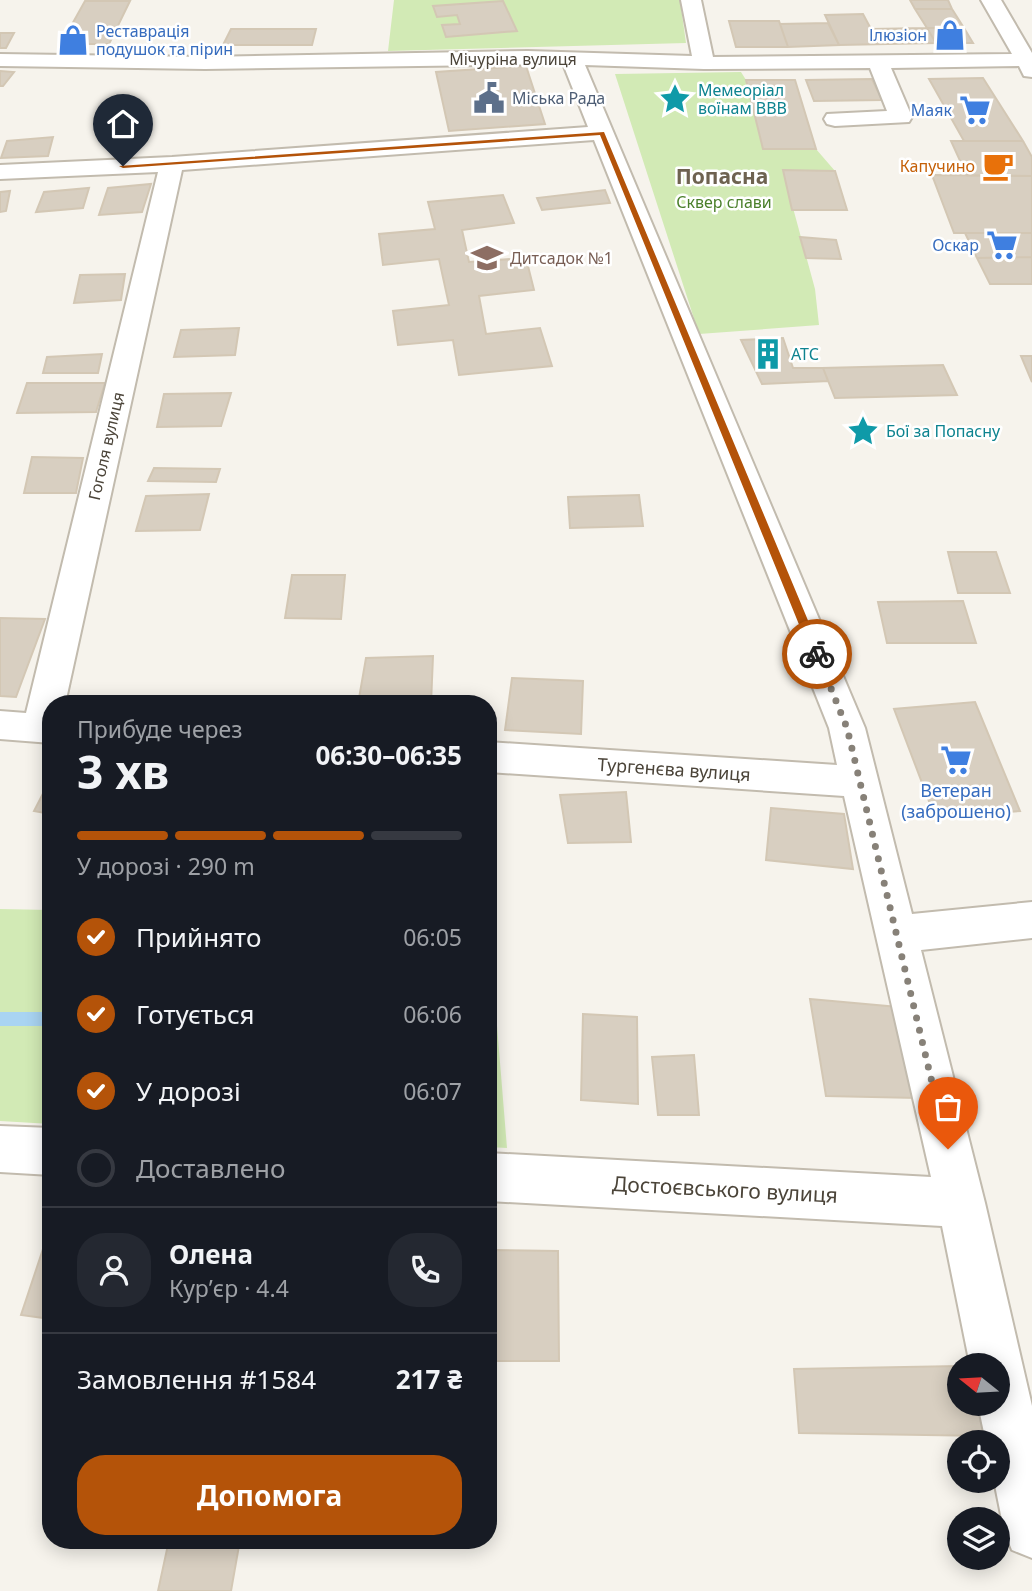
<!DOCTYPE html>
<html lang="uk">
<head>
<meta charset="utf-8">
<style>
  body { margin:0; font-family:"Noto Sans",sans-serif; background:#242831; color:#f1f3f6; height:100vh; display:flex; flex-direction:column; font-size:26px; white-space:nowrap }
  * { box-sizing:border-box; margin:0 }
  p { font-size:23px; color:#9ea1a6 }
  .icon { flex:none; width:38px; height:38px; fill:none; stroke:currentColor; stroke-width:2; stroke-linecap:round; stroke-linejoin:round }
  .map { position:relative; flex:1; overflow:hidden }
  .details { position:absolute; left:42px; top:695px; width:455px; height:854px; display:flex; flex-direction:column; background:#171b24; border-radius:28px; box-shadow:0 4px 18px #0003 }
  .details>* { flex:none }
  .needle { width:46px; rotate:288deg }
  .buttons { position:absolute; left:947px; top:1353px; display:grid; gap:14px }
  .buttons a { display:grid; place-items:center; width:63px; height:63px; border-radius:50%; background:#171b24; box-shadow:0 4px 18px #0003; font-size:35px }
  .pin { position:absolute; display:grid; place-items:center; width:60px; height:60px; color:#fff; margin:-72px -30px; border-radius:50% 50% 50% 0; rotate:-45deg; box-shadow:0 0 7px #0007 }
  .pin .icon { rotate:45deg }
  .courier { position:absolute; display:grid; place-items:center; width:70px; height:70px; margin:-35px; border:5px solid #b45309; border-radius:50%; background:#fff; color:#222; box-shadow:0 2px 9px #0007 }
  .headline em { font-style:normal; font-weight:700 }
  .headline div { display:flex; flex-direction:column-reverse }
  .headline { display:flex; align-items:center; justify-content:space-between; height:119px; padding:0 35px }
  h1 { font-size:46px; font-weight:700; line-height:52px }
  .bar { display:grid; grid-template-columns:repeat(4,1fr); gap:10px 7px; align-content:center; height:84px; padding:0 35px }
  .bar i { height:9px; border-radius:5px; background:#363941 }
  .bar .on { background:#b45309 }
  .bar p { grid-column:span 4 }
  .line { display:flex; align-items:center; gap:18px; padding:0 35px; border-top:2px solid #363941 }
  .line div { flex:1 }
  .round { display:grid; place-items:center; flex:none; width:74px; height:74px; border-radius:28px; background:#242831 }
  ol { padding:0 35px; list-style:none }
  li { display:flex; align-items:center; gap:21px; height:77px }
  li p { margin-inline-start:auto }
  li .icon { padding:7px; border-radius:50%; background:#b45309; color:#fff; stroke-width:4 }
  li:last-child { color:#9ea1a6 }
  li i { width:38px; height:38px; border:4px solid #363941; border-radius:50% }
  .action { display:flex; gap:14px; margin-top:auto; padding:14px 35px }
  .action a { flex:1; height:80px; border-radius:28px; background:#b45309; color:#fff; font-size:28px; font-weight:700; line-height:80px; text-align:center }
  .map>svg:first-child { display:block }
</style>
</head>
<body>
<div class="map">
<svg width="1032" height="1591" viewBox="0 0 1032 1591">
  <rect width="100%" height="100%" fill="#f6f3ec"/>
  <path fill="#d2eab5" d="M394 0H680L686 43 388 51Z
    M741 72 746 80 763 149H816L835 171H783L815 289 819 325 699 334 615 74Z
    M0 909 51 910V1124L0 1121Z
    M488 920 490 940 507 1148 488 1147Z"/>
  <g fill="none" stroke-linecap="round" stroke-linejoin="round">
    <path fill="#a9d4f2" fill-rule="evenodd" d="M0 1012H51V1026H0Z"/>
  </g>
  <path fill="#d8cfc1" stroke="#d3c7b4" stroke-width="2" d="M910 0H948L952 9H915Z
    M85 1H130L109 44H61Z
    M503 1 517 31 446 37 442 25 460 24 457 15 437 17 433 6Z
    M915 9H952L964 28H927Z
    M863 14 871 29 927 28 936 43 839 45 825 15Z
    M729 21H779L788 47H736Z
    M828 23 839 45 788 47 780 24Z
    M927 28H964L973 43H936Z
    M231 29H316L312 45H223Z
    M0 33H14L6 48H0Z
    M526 66 545 124 449 131 436 72Z
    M0 71 14 72 3 86H0Z
    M983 78 1023 141H964L929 79Z
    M872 79 882 100 814 101 806 80Z
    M746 80H795L816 149H763Z
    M53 137 48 156 1 158 7 141Z
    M951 141H1023L1032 157V176H967Z
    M783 170 835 171 847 210H792Z
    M932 175 1032 176V233H954Z
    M151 184 142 212 99 215 108 188Z
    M89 188 83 208 36 212 44 192Z
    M605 190 610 203 542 210 537 198Z
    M10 191 6 211 0 212V192Z
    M503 195 514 223 462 230 469 262 526 258 534 290 479 296 486 334 540 328 552 366 459 375 453 340 398 345 393 311 449 305 439 259 383 265 379 234 435 229 428 202Z
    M965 233H1032V257L977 258Z
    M800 237 836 240 841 259 806 258Z
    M1032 257V284H990L977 258Z
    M125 274 121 300 74 303 80 275Z
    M239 328 235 355 174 357 181 330Z
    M783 338 793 368H823L828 381 762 384 741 340Z
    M102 354 98 373H43L47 357Z
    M1021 356H1032V382Z
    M943 365 957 395 835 398 823 368Z
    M27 383H105L96 412 17 413Z
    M231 393 221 426 157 427 164 394Z
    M32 457 83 458 76 493H24Z
    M154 468 220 469 216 482 148 481Z
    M209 494 200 530 136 531 146 496Z
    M639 495 643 526 570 528 568 497Z
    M948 552H996L1010 593H958Z
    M292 575H345L341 619 285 618Z
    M963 601 976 643H887L878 602Z
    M0 618 45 619 16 697 0 696Z
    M433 656 431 704H358L366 658Z
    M512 678 583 681 581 734 505 730Z
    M975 702 1020 811 935 817 894 709Z
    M51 778V814L34 811Z
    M626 792 631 842 568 843 560 795Z
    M771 808 844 814 853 869 766 860Z
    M810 999 898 1007 917 1098 826 1096Z
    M583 1014 637 1017 638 1104 581 1100Z
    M694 1055 699 1115H658L652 1057Z
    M51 1225V1319L21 1315Z
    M488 1250 558 1251 559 1361H488Z
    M959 1366V1404H978L987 1436 799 1433 794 1369Z
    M169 1540H240L231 1591H158Z"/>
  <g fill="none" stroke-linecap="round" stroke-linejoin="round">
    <defs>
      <path id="minor" d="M681 0H701L713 57 1012 54 981 0H1001L1032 53V77L1024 76 1019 66 891 68 912 117 909 122 835 126 827 124 824 119 827 114 887 111 870 68 704 69 585 65 865 728 912 914 1032 902V938L921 950 985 1203 1032 1406V1558L1012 1550 1004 1530 994 1480H998V1442H986L978 1404H998V1365H970L942 1226 488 1201V1153L931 1177 844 796 488 772V742L837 765 829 728 594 140 182 170 65 704H51V743L0 739V711L26 713 158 172 0 179V165L172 157 588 127 563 64 205 69 0 66V54L205 57 528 51 692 56Z
        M0 1126 51 1128V1175L0 1172Z"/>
    </defs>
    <use href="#minor" stroke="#c2bbae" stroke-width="4"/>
    <use href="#minor" fill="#fff" fill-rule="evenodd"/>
  </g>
  <path fill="#b45309" d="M604 132 822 654 820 656 817 657 811 654 600 135 123 168 119 166Z"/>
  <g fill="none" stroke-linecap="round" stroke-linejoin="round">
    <path stroke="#878178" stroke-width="7" stroke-dasharray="0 12.6" d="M817 654 847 728 948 1149"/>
  </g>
  <defs>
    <symbol id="shop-bare" viewBox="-9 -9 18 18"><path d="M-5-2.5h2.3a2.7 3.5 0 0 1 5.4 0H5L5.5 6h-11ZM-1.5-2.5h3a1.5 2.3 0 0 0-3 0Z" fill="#3f7fe0" stroke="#fff" stroke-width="2.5" paint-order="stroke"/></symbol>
    <symbol id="civic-bare" viewBox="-9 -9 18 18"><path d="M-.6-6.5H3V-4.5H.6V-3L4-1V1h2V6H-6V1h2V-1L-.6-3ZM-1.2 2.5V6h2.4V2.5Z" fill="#5c6f8a" stroke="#fff" stroke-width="2.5" paint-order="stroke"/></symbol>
    <symbol id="sight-bare" viewBox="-9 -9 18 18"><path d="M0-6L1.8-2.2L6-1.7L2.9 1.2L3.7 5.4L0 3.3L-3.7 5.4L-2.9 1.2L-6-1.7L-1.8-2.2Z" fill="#0f9aa8" stroke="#fff" stroke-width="2.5" paint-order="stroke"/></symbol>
    <symbol id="supermarket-bare" viewBox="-9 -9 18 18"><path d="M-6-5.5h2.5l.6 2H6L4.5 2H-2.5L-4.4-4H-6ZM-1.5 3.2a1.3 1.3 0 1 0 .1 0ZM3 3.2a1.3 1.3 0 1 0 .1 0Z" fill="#3f7fe0" stroke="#fff" stroke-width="2.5" paint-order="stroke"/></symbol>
    <symbol id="cafe-bare" viewBox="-9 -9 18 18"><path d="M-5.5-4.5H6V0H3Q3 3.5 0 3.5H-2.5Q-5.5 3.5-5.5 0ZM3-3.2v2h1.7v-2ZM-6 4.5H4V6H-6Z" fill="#e8710a" stroke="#fff" stroke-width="2.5" paint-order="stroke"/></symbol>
    <symbol id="school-bare" viewBox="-9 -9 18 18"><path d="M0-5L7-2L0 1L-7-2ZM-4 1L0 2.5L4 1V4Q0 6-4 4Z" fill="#8d6e63" stroke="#fff" stroke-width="2.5" paint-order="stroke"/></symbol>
    <symbol id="building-bare" viewBox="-9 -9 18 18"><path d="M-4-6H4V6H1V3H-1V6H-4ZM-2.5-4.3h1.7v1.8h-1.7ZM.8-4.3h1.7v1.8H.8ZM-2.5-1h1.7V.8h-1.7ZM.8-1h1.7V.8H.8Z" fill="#0f9aa8" stroke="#fff" stroke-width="2.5" paint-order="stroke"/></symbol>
  </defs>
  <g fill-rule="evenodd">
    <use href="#shop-bare" x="928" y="13" width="44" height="44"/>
    <use href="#shop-bare" x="51" y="18" width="44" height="44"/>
    <use href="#civic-bare" x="467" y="76" width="44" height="44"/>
    <use href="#sight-bare" x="653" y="77" width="44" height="44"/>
    <use href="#supermarket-bare" x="953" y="88" width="44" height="44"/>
    <use href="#cafe-bare" x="976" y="144" width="44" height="44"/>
    <use href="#supermarket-bare" x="980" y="223" width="44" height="44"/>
    <use href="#school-bare" x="465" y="236" width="44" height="44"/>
    <use href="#building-bare" x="746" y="332" width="44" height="44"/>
    <use href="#sight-bare" x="841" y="409" width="44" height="44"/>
    <use href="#supermarket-bare" x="934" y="738" width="44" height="44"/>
  </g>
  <g text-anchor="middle" stroke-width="5" stroke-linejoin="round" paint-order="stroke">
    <g font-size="16" fill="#366cbe" stroke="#fff" text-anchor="end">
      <text x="96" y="37" text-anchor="start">Реставрація<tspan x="96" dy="18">подушок та пірин</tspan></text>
      <text x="927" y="41">Ілюзіон</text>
      <text x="952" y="116">Маяк</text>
      <text x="979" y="251">Оскар</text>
    </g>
    <g font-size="16" fill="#4b4439" stroke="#fff">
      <text x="513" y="65">Мічуріна вулиця</text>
      <text transform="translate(106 446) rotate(-77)" y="6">Гоголя вулиця</text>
    </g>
    <g font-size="16" fill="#0d838f" stroke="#fff" text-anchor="start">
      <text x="698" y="96">Мемеоріал<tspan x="698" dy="18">воїнам ВВВ</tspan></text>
      <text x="791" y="360">АТС</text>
      <text x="886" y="437">Бої за Попасну</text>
    </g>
    <g font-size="16" fill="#4e5e75" stroke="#fff" text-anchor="start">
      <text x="512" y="104">Міська Рада</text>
    </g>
    <g font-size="16" fill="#c56008" stroke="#fff" text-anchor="end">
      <text x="975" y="172">Капучино</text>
    </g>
    <g font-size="16" fill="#4a7f2a" stroke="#fff">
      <text x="724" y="208">Сквер слави</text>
    </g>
    <g font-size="16" fill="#785e54" stroke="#fff" text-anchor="start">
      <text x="510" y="264">Дитсадок №1</text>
    </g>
    <g font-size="18" fill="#4b4439" stroke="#fff">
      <text transform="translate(674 770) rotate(4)" y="6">Тургенєва вулиця</text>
    </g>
    <g font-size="18" fill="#366cbe" stroke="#fff">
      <text x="956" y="797">Ветеран<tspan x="956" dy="21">(заброшено)</tspan></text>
    </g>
    <g font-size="21" font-weight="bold" fill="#6e6250" stroke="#fff">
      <text x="722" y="184">Попасна</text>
    </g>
    <g font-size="21" fill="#4b4439" stroke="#fff">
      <text transform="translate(725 1190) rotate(3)" y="7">Достоєвського вулиця</text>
    </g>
  </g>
</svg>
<div class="buttons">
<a><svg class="needle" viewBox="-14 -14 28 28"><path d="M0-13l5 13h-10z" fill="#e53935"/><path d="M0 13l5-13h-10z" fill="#9ea1a6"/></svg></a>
<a><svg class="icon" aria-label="locate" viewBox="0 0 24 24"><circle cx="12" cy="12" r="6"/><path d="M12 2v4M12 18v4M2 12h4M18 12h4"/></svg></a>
<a><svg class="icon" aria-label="layers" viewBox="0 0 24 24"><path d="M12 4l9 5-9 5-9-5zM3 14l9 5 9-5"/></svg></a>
</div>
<div class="pin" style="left:948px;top:1149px;background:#ea580c"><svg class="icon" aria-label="bag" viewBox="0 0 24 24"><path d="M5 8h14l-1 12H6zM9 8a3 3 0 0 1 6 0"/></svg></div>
<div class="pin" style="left:123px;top:166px;background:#1f2937"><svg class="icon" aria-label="home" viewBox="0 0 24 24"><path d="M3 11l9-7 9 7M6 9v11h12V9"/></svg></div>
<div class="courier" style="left:817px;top:654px"><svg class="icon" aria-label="bike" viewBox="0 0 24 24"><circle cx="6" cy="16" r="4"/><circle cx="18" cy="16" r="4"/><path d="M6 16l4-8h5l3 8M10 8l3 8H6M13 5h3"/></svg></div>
<section class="details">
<div class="headline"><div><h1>3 хв</h1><p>Прибуде через</p></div><em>06:30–06:35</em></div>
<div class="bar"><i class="on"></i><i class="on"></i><i class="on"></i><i></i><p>У дорозі · 290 m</p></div>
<ol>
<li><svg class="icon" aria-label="check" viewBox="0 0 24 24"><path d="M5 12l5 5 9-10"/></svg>Прийнято<p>06:05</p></li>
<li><svg class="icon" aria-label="check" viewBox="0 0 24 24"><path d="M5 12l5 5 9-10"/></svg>Готується<p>06:06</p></li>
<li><svg class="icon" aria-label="check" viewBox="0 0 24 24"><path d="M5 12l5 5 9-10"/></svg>У дорозі<p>06:07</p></li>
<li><i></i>Доставлено</li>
</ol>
<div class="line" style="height:126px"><a class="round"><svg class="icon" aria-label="person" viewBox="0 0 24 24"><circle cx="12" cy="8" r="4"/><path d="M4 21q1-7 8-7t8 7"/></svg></a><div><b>Олена</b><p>Кур’єр · 4.4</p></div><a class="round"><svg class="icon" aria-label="phone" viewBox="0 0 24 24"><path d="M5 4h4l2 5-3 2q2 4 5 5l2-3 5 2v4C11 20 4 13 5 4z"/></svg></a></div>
<div class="line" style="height:91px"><div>Замовлення #1584</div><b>217 ₴</b></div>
<div class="action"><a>Допомога</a></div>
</section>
</div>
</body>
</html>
